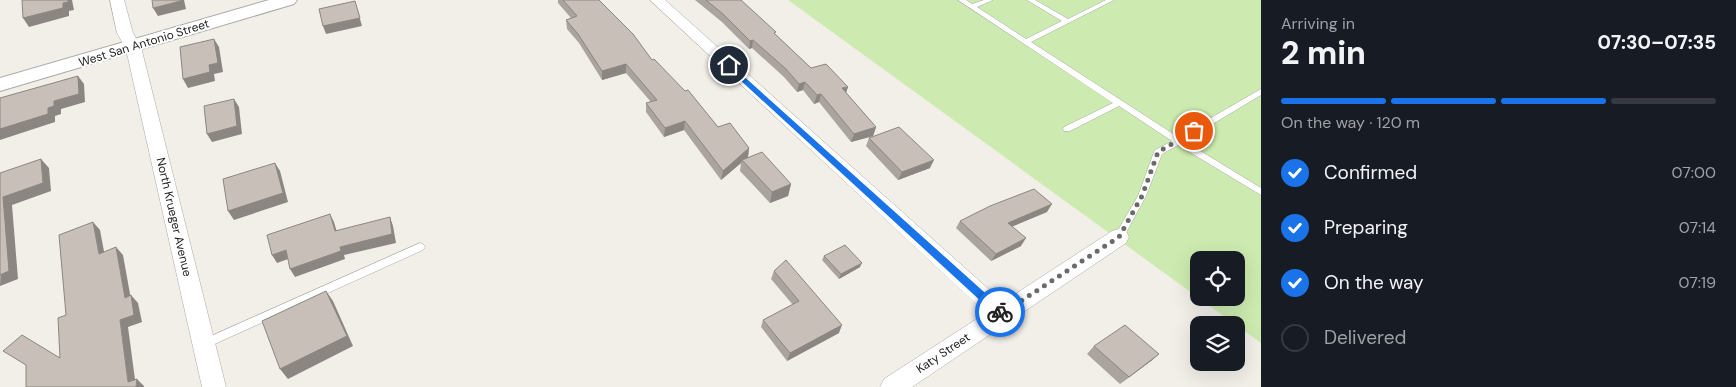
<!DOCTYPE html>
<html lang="en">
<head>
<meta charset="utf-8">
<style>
  body { margin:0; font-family:"DM Sans",sans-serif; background:#20242c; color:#f1f3f6; height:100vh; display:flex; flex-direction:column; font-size:19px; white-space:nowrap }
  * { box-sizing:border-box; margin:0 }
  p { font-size:16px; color:#9ea1a6 }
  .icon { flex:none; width:28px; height:28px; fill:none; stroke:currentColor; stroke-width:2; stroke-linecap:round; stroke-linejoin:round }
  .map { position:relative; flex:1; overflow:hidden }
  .details { display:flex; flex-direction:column; background:#171b24; width:475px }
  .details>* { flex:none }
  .fabs { position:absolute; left:1190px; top:251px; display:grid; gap:10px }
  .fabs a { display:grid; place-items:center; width:55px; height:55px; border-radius:10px; background:#171b24; box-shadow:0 5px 20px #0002; font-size:25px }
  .pin { position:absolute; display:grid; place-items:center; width:42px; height:42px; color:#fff; margin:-21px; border:2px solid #fff; border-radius:50%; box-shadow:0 1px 5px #0007 }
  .courier { position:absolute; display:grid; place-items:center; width:50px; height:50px; margin:-25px; border:4px solid #1a73e8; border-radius:50%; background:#fff; color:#222; box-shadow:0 1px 6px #0007 }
  .summary em { font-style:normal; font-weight:800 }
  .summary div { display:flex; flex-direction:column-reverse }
  .summary { display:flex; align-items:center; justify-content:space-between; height:85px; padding:0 20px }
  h1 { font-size:32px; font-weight:800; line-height:38px }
  .bar { display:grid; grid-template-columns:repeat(4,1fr); gap:8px 5px; align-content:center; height:60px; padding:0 20px }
  .bar i { height:6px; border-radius:4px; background:#363941 }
  .bar .current { background:#1a73e8 }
  .bar p { grid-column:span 4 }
  ol { padding:0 20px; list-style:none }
  li { display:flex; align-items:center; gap:15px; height:55px }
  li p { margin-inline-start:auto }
  li .icon { padding:5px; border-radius:50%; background:#1a73e8; color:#fff; stroke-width:4 }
  li:last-child { color:#9ea1a6 }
  li i { width:28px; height:28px; border:2px solid #363941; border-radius:50% }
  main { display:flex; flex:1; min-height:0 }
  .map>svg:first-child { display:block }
</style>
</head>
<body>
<main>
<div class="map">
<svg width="1261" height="387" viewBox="0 0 1261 387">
  <rect width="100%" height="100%" fill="#f2efe9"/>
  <path fill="#cdebb0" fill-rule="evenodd" d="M788 0H1261V343L1236 325ZM1199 260H1236V298H1199Z"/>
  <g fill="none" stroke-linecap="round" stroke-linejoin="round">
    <defs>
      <path id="service" d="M958 0H966L972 4 984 0H993L977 7 1026 39 1062 21 1027 0H1035L1068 19 1106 0H1114L1031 42 1178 137 1261 89V95L1184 141 1261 188V195L1178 145 1162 154 1146 196 1122 240H1116L1114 237 1138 196 1154 152 1155 150 1172 141 1119 106 1070 131H1064L1063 129 1064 127 1113 103Z
        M420 243 423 244 425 247 423 250 208 347 204 349 200 347 199 344 200 341Z"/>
      <path id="minor" d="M110 0H124L133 33 141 47 226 387H202L128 58 125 47 117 33Z
        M650 0H665L1003 302 1112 231 1119 229 1126 231 1129 237 1126 243 912 387H880L884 379 986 313Z"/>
      <path id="tertiary" d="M269 0H297L294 4 0 91V78Z"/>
    </defs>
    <use href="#service" stroke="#a9a9a9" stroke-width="1"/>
    <use href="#minor" stroke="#a9a9a9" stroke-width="1"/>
    <use href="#tertiary" stroke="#a9a9a9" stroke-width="2"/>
    <use href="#service" fill="#fff" fill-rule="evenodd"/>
    <use href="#minor" fill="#fff" fill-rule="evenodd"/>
    <use href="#tertiary" fill="#fff" fill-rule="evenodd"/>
  </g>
  <path fill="#aba49e" d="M558 0H599L652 60 718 127 749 148 748 157 791 184 788 196 770 203 740 171 741 163 721 180 684 130 664 137 646 112V103L651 102 626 73 602 80 579 43 567 29 566 20 571 18 558 3Z
    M695 0H741L776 35 811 68 848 87 846 93 876 127 873 136 851 142 819 102 814 104 803 90 797 92 784 77 752 48 749 49 722 22Z
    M869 138 930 168 898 180 866 146Z
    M1047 212 1012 226 1021 246 991 261 956 228 960 221Z
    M824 256 860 267 839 279 822 260Z
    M774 271 839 333 787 361 761 327 763 320 793 305 771 279Z
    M1094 346 1159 354 1151 361 1120 384 1087 354Z"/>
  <path fill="#8b8681" d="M68 0H72L74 10 69 11V16L29 27 23 18 63 3Z
    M181 0H184L186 9 158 16 153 8Z
    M355 1 362 26 326 34 323 26Z
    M214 39 219 47 223 72 214 74 215 81 188 88 183 79 209 65Z
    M753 40 752 48 749 49 750 41Z
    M626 64V73L602 80V71Z
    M78 76 84 84 85 102 61 109V114L55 116V122L0 140V129L48 108Z
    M805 82 803 90 797 92 799 84Z
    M848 87 845 95 842 88Z
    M821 94 819 102 814 104 817 95Z
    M234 99 239 107 242 134 212 142 207 134Z
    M685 121 684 130 664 137 665 128Z
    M876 127 873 136 851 142 854 134Z
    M749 148 748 157 742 160 741 163 721 180 723 171Z
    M41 159 49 168 51 191 12 205 18 279 0 286 3 197Z
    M934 160 930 168 898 180 902 172Z
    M275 163 280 171 288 202 234 220 228 211Z
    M791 184 788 196 770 203 772 192Z
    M1052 204 1047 212 1004 230 1008 223Z
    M330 214 334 222 339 239 335 231Z
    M390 217 393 226 396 243 344 255 345 259 295 277 290 269 340 247Z
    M93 222 100 230 106 262 99 254Z
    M1026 238 1021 246 991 261 996 254Z
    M116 247 123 255 132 305 125 298Z
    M286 250 291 258 277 263 272 255Z
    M862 263 860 267 839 279 841 274Z
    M326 291 333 301 353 346 288 379 280 369Z
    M131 295 138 303 142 322 128 327 136 387 128 382 120 320Z
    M842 325 839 333 787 361 790 353Z
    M1159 354 1151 361 1120 384 1129 377Z
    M137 379 144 386V387H136Z"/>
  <path fill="#c7bfb8" stroke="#8b8681" d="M22 0H68V2L63 3V8L23 18Z
    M152 0H181V1L153 8Z
    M563 0H599L633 34 652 60 654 59 685 91 688 90 718 127 730 123 749 148 723 171 685 121 665 128 646 103 657 100 626 64 602 71 578 34 566 20 577 16Z
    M706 0H741L776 32 774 33 811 68 826 64 848 87 842 88 876 127 854 134 821 94 817 95 805 82 799 84 786 69 753 40 750 41 723 14Z
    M355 1 360 18 323 26 319 9Z
    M214 39 218 63 209 65 210 72 183 79 180 47Z
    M78 76 79 94 54 101V106L48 108V114L0 129V98Z
    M234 99 237 126 207 134 204 106Z
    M899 127 934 160 902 172 869 138Z
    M762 152 791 184 772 192 742 160Z
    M41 159 43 183 3 197 9 271 0 275V173Z
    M275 163 283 193 228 211 223 179Z
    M1034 189 1052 204 1008 223 1026 238 996 254 960 221 990 206Z
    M330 214 335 231 390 217 392 234 340 247 341 251 290 269 286 250 272 255 267 235Z
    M93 222 99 254 116 247 125 298 131 295 134 315 120 320 128 382 137 379 136 387H26V365L3 351 22 335 60 358 58 318 66 315 59 235Z
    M845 245 862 263 841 274 824 256Z
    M786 260 842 325 790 353 763 320 799 301 774 271Z
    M326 291 347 336 280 369 262 321Z
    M1125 325 1159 354 1129 377 1094 346Z"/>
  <path fill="#1a73e8" d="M729 63 1003 309V315H996L726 67V64Z"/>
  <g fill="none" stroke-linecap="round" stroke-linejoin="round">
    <path stroke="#6b6a68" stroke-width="5" stroke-dasharray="0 9" d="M1000 312 1001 314 1119 237 1142 196 1158 152 1194 131"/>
  </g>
  <g text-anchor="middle" stroke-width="4" stroke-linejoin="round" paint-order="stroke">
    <g font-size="12" fill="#222" stroke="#fff">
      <text transform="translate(144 43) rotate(-17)" y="4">West San Antonio Street</text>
      <text transform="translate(174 217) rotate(77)" y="4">North Krueger Avenue</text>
      <text transform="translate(943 353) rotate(-34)" y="4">Katy Street</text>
    </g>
  </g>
</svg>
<div class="fabs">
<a><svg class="icon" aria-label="locate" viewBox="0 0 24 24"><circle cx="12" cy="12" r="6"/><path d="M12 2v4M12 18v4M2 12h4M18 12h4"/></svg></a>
<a><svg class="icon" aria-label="layers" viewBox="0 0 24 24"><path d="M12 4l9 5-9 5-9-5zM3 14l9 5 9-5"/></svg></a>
</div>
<div class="pin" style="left:1194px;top:131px;background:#ea580c"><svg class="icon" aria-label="bag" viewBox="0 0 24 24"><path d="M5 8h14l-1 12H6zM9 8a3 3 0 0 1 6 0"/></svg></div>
<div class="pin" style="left:729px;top:65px;background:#1f2937"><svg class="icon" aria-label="home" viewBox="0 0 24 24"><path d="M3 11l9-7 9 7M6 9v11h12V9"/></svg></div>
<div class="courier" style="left:1000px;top:312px"><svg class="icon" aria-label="bike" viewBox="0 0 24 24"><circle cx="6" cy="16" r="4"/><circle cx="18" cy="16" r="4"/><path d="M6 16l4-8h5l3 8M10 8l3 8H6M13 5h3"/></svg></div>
</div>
<section class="details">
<div class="summary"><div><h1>2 min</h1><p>Arriving in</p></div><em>07:30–07:35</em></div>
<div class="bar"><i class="current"></i><i class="current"></i><i class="current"></i><i></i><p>On the way · 120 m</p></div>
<ol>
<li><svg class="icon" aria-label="check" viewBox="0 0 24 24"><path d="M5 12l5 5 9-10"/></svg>Confirmed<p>07:00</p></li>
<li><svg class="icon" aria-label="check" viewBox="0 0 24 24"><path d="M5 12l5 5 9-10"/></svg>Preparing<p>07:14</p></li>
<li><svg class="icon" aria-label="check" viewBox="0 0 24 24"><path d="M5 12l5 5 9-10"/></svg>On the way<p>07:19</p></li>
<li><i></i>Delivered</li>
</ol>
</section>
</main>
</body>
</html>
